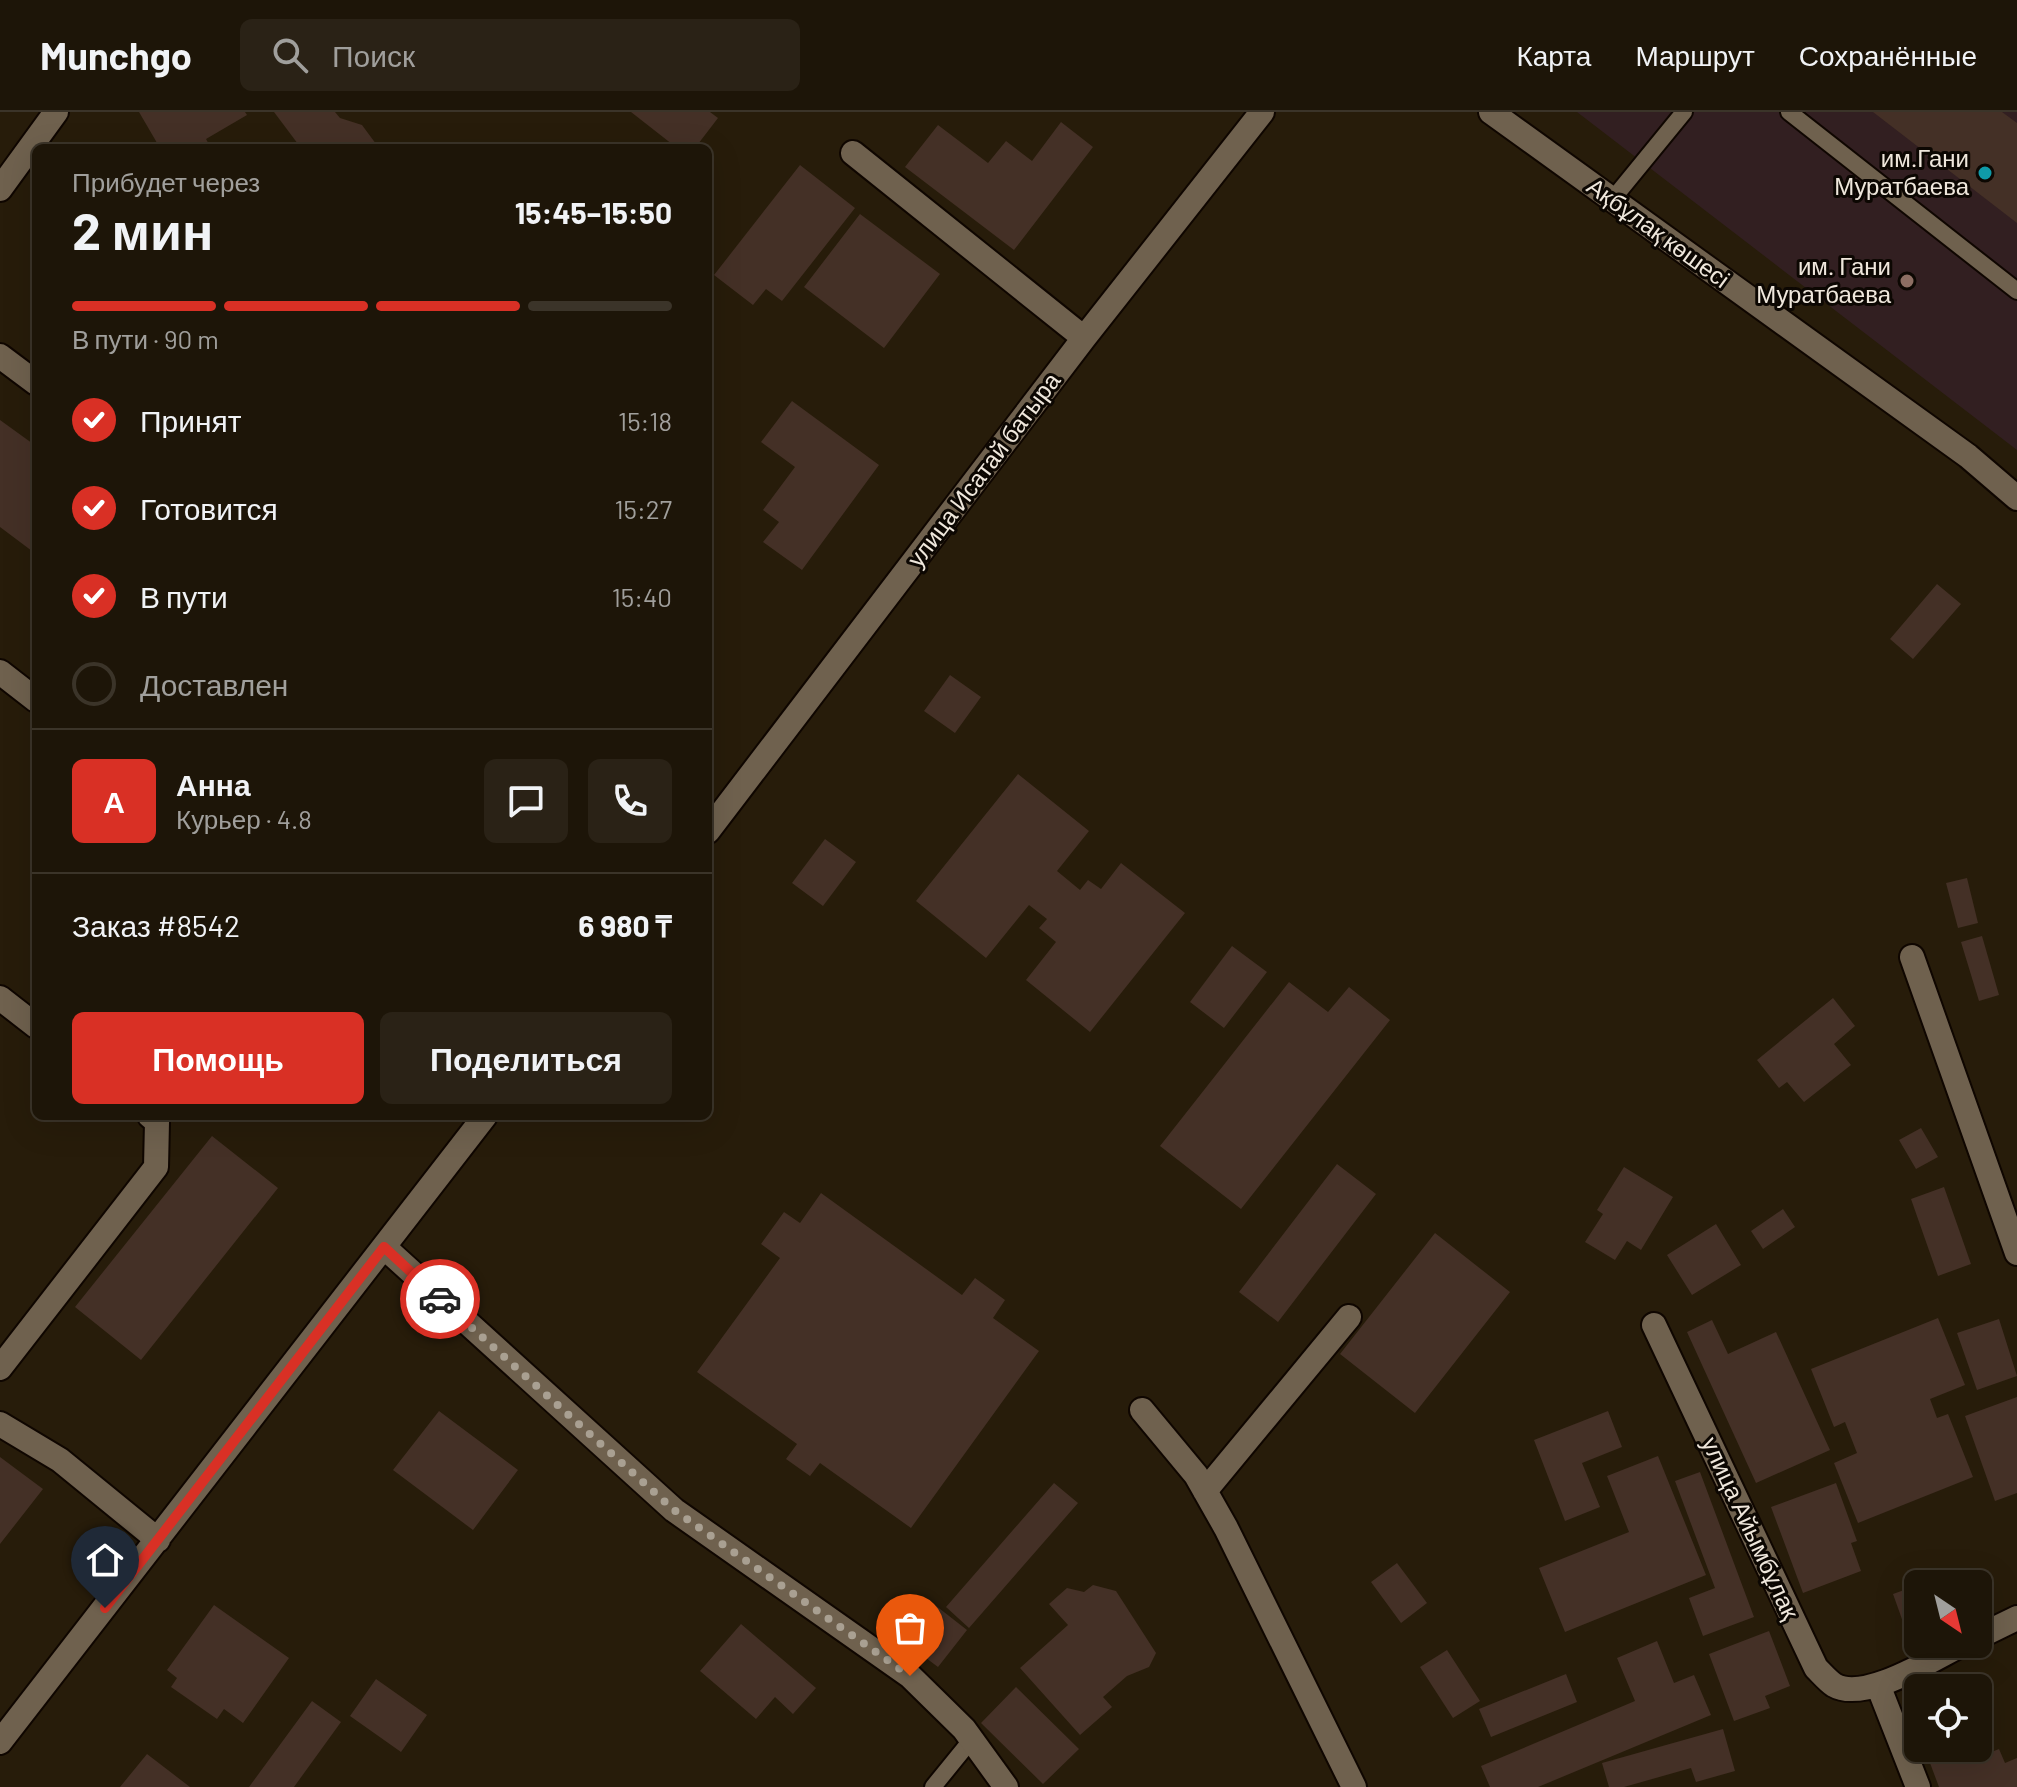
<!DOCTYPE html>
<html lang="ru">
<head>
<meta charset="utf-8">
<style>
  body { margin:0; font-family:Barlow,sans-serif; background:#2a2216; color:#f1f3f6; height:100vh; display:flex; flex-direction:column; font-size:30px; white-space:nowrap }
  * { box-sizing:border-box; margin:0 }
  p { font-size:26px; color:#a09f9c }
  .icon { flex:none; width:44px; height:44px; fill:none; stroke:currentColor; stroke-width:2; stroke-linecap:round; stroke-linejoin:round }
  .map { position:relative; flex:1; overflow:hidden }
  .panel { position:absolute; left:32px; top:32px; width:680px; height:976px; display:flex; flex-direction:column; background:#1d1508; border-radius:12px; box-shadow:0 8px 32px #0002,0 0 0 2px #3b3429 }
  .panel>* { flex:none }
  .needle { width:52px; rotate:145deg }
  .fabs { position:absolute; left:1904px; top:1458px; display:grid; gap:16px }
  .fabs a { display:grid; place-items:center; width:88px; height:88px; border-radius:12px; background:#1d1508; box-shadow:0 8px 32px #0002,0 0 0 2px #3b3429; font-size:40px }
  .pin { position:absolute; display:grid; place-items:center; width:68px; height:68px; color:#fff; margin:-82px -34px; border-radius:50% 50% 50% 0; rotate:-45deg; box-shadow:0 0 8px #0007 }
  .pin .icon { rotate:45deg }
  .courier { position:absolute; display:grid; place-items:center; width:80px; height:80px; margin:-40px; border:6px solid #d93025; border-radius:50%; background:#fff; color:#222; box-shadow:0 2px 10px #0007 }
  .overview em { font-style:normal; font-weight:700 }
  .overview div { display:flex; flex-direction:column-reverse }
  .overview { display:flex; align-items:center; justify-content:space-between; height:136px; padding:0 40px }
  h1 { font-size:52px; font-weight:700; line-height:60px }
  .bar { display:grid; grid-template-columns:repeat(4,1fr); gap:12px 8px; align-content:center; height:96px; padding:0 40px }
  .bar i { height:10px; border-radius:6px; background:#3b3429 }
  .bar .selected { background:#d93025 }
  .bar p { grid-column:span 4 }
  .line { display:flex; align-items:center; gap:20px; padding:0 40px; border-top:2px solid #3b3429 }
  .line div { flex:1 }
  .round { display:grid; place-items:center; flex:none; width:84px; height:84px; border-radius:12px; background:#2a2216 }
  ol { padding:0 40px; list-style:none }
  li { display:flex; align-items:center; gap:24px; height:88px }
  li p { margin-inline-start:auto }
  li .icon { padding:8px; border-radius:50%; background:#d93025; color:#fff; stroke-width:4 }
  li:last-child { color:#a09f9c }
  li i { width:44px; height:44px; border:4px solid #3b3429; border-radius:50% }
  .button { display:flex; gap:16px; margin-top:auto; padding:16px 40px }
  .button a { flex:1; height:92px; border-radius:12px; background:#d93025; color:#fff; font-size:32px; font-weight:700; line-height:92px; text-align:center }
  .button a+a { background:#2a2216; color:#f1f3f6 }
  header { display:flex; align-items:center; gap:48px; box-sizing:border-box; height:112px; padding:0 40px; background:#1d1508; border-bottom:2px solid #3b3429 }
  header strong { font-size:38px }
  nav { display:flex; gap:44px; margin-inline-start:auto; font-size:28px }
  .search { width:560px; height:72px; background:#2a2216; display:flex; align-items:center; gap:20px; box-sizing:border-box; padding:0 28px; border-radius:12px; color:#a09f9c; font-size:30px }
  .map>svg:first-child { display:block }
</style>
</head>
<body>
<header>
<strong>Munchgo</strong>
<div class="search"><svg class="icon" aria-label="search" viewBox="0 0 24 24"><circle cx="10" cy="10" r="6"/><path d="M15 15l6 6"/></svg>Поиск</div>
<nav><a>Карта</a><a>Маршрут</a><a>Сохранённые</a></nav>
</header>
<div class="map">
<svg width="2017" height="1675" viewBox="0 0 2017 1675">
  <rect width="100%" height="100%" fill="#271c0a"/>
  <path fill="#321f21" d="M1577 0H2017V339V338Z"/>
  <path fill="#443026" d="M139 0H245L247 3 206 27 211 36H160Z
    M274 0H335L340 6 362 13 379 36H301Z
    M631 0H710L718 6 695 36H677Z
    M1873 0H2002L2017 11V111Z
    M1061 10 1093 35 1014 138 905 55 938 13 988 51 1006 29 1032 49Z
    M800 53 855 96 782 189 766 177 753 193 714 163Z
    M860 102 940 162 884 236 804 175Z
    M792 289 879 353 802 458 763 430 779 410 763 398 795 355 761 330Z
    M0 308 36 334V442L0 415Z
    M1937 472 1961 492 1913 547 1890 527Z
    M950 563 981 585 955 621 924 599Z
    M1018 662 1089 719 1057 759 1080 778 1088 768 1101 777 1121 751 1185 801 1090 920 1026 868 1056 830 1039 816 1047 807 1029 793 986 846 916 789Z
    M825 727 856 750 823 794 792 771Z
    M1967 766 1978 811 1958 816 1946 771Z
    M1982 824 1999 883 1979 889 1961 830Z
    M1232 834 1267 860 1224 916 1190 890Z
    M1289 870 1328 900 1349 875 1390 908 1241 1097 1160 1034Z
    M1833 886 1855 914 1834 932 1851 953 1804 990 1787 970 1779 976 1757 948Z
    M1921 1016 1938 1045 1916 1057 1899 1028Z
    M212 1024 278 1076 141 1248 75 1195Z
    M1337 1052 1376 1082 1278 1210 1239 1180Z
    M1624 1055 1673 1085 1641 1138 1627 1129 1615 1148 1585 1130 1603 1102 1597 1098Z
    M1944 1075 1971 1152 1938 1164 1911 1087Z
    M821 1081 962 1183 975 1166 1005 1188 993 1206 1039 1239 911 1416 820 1351 810 1364 786 1347 797 1332 697 1260 780 1146 761 1132 784 1100 800 1111Z
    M1783 1097 1795 1115 1763 1137 1751 1119Z
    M1716 1112 1741 1153 1692 1183 1667 1143Z
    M1435 1121 1510 1180 1415 1301 1340 1242Z
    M1938 1206 1965 1273 1930 1287 1937 1306 1948 1302 1973 1365 1858 1411 1834 1351 1857 1341 1845 1310 1834 1315 1811 1257Z
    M1999 1207 2017 1264 1977 1278 1957 1221Z
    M1712 1208 1728 1242 1776 1220 1830 1338 1756 1371 1687 1220Z
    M2017 1285V1381L1995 1389 1965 1304Z
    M439 1299 518 1358 473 1418 393 1358Z
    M1608 1299 1622 1335 1582 1351 1600 1395 1565 1409 1534 1328Z
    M1658 1344 1706 1463 1565 1520 1539 1456 1629 1420 1607 1364Z
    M0 1345 43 1377 0 1432Z
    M1700 1360 1754 1505 1703 1524 1689 1486 1715 1476 1675 1369Z
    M1054 1371 1078 1391 969 1516 946 1495Z
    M1836 1371 1857 1429 1851 1431 1861 1459 1803 1481 1771 1395Z
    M1397 1451 1427 1491 1401 1511 1371 1470Z
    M1947 1463 1950 1472H1922Z
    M1093 1473 1116 1479 1156 1541 1149 1555 1127 1564 1103 1585 1112 1595 1080 1623 1020 1556 1068 1513 1049 1492 1067 1476 1084 1480Z
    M1918 1473V1521L1908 1524 1893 1482Z
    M214 1493 289 1546 243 1611 224 1597 217 1607 171 1575 177 1566 167 1558Z
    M935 1493 967 1518 938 1555 906 1531Z
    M741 1512 816 1576 793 1602 775 1585 756 1607 700 1559Z
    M1769 1519 1790 1574 1765 1584 1770 1596 1734 1609 1709 1542Z
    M1657 1529 1674 1571 1694 1563 1711 1603 1538 1675H1490L1481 1654 1635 1589 1617 1546Z
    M1447 1538 1480 1589 1453 1606 1420 1555Z
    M1566 1562 1577 1590 1491 1625 1479 1597Z
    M376 1567 427 1603 401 1640 350 1604Z
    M1016 1575 1079 1637 1043 1672 981 1611Z
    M312 1589 341 1610 294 1675H249Z
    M1723 1617 1735 1659 1696 1670 1691 1656 1624 1675H1609L1602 1651Z
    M1966 1636H1975L1979 1645 1999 1637 2005 1651 2017 1646V1675H1939L1930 1651Z
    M147 1642 190 1675H120Z"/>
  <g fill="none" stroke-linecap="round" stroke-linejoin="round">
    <defs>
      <path id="lane" d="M1789 0 2017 179
        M1612 88 1684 0
        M933 1675 972 1627"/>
      <path id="street" d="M1491 0 1968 344 2017 386
        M853 41 1084 226
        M0 77 56 0
        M0 244 36 271
        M0 560 36 588
        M708 719 1084 226 1262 0
        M1912 845 2017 1141
        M0 886 36 914
        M384 1135 674 1398 910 1564 964 1617 1006 1675
        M1654 1213 1816 1556C1822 1562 1828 1569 1834 1573 1865 1591 1934 1546 1963 1532
        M0 1256 156 1055 157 1010 150 1004
        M1142 1298 1196 1363 1226 1416 1354 1675
        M0 1312 60 1348 158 1428
        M1205 1379 1349 1205
        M1978 1525 2017 1506
        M1878 1573 1918 1675
        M0 1630 485 1004"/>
    </defs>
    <use href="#lane" stroke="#0f0600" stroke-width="20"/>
    <use href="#street" stroke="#0f0600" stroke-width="28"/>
    <use href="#lane" stroke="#6f614e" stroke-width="16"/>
    <use href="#street" stroke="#6f614e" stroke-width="24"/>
  </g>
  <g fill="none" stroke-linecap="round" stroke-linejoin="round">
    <path stroke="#a9a092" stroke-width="8" stroke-dasharray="0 14.4" d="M440 1187 674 1398 910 1564"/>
    <path stroke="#d93025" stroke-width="10" d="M105 1496 384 1135 440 1187"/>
  </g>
  <circle fill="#0f9aa8" stroke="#0c0702" stroke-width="3" cx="1985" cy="61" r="8"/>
  <circle fill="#8d6e63" stroke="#0c0702" stroke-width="3" cx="1907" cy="169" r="8"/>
  <g text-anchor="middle" stroke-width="6" stroke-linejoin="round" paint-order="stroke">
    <g font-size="24" fill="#efe7dc" stroke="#0c0702" text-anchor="end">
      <text x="1969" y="55">им.Гани<tspan x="1969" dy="28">Муратбаева</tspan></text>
      <text x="1891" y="163">им. Гани<tspan x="1891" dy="28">Муратбаева</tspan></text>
    </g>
    <g font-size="24" fill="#efe7dc" stroke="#0c0702">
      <text transform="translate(1658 121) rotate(36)" y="8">Ақбұлақ көшесі</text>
      <text transform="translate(984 358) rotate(-53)" y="8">улица Исатай батыра</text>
      <text transform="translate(1750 1416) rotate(65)" y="8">улица Айымбұлақ</text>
    </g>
  </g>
</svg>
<div class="fabs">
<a><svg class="needle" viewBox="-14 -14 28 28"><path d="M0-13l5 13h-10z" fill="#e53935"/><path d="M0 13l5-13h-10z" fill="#a09f9c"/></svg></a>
<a><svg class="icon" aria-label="locate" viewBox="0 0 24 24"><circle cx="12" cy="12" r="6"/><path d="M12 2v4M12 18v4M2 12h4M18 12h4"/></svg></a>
</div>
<div class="pin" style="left:910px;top:1564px;background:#ea580c"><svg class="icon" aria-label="bag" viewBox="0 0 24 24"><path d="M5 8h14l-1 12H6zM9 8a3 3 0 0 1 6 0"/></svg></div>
<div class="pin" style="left:105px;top:1496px;background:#1f2937"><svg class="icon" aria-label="home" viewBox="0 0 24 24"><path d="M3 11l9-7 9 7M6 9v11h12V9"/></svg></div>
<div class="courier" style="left:440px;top:1187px"><svg class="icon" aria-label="car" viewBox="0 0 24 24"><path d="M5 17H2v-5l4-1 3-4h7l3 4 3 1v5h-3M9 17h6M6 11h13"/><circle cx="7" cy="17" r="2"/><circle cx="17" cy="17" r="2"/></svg></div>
<section class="panel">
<div class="overview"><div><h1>2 мин</h1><p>Прибудет через</p></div><em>15:45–15:50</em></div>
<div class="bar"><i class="selected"></i><i class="selected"></i><i class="selected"></i><i></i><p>В пути · 90 m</p></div>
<ol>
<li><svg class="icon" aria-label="check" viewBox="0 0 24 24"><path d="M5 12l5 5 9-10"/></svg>Принят<p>15:18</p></li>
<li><svg class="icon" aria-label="check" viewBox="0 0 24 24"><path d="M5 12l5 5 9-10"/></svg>Готовится<p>15:27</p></li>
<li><svg class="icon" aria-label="check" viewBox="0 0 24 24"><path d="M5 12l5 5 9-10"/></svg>В пути<p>15:40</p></li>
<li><i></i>Доставлен</li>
</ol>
<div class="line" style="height:144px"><b class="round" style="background:#d93025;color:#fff">А</b><div><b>Анна</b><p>Курьер · 4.8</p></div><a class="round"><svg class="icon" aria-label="chat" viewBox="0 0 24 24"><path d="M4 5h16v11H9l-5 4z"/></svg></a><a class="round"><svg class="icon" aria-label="phone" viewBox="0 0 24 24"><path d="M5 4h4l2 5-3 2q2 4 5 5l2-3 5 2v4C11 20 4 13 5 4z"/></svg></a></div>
<div class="line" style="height:104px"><div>Заказ #8542</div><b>6 980 ₸</b></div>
<div class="button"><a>Помощь</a><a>Поделиться</a></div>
</section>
</div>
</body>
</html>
